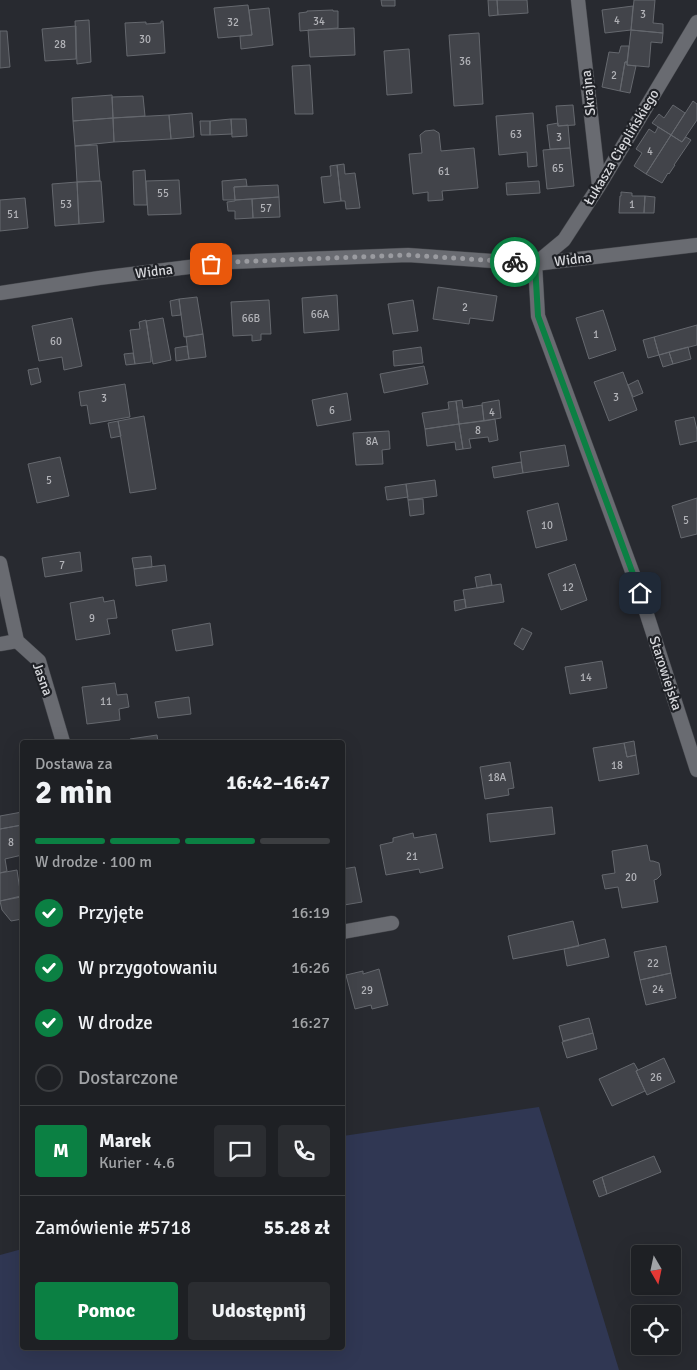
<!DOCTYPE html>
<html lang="pl">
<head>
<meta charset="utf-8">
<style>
  body { margin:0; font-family:Signika,sans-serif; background:#2b2d31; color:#f1f3f6; height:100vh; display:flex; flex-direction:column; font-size:19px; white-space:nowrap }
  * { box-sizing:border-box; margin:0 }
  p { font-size:16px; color:#a1a3a6 }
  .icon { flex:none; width:28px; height:28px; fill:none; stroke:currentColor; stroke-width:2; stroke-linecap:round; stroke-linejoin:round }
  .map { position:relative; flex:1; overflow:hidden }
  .drawer { position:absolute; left:20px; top:740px; width:325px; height:610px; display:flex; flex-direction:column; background:#1e2024; border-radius:5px; box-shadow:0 5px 20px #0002,0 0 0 1px #3c3e41 }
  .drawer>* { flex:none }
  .needle { width:32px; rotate:171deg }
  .tools { position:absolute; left:631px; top:1245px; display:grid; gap:10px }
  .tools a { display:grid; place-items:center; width:50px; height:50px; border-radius:5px; background:#1e2024; box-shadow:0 5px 20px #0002,0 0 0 1px #3c3e41; font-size:25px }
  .pin { position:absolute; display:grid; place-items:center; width:42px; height:42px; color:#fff; margin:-21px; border-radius:10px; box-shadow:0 2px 8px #0006 }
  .courier { position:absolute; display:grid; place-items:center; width:50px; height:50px; margin:-25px; border:4px solid #0b8043; border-radius:50%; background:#fff; color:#222; box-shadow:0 1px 6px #0007 }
  .headline em { font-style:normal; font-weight:700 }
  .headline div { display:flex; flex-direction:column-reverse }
  .headline { display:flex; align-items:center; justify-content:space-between; height:85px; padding:0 15px }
  h1 { font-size:32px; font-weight:700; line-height:38px }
  .bar { display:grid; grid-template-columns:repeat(4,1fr); gap:8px 5px; align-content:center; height:60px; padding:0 15px }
  .bar i { height:6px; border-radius:4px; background:#3c3e41 }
  .bar .on { background:#0b8043 }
  .bar p { grid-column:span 4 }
  .line { display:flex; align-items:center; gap:12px; padding:0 15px; border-top:1px solid #3c3e41 }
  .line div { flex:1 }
  .round { display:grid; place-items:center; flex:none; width:52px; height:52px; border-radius:5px; background:#2b2d31 }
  ol { padding:0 15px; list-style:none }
  li { display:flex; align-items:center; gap:15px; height:55px }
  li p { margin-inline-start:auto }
  li .icon { padding:5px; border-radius:50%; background:#0b8043; color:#fff; stroke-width:4 }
  li:last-child { color:#a1a3a6 }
  li i { width:28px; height:28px; border:2px solid #3c3e41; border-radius:50% }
  .button { display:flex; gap:10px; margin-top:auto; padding:10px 15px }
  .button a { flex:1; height:58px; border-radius:5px; background:#0b8043; color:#fff; font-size:20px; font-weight:700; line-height:58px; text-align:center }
  .button a+a { background:#2b2d31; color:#f1f3f6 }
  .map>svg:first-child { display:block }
</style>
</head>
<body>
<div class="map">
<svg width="697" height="1370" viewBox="0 0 697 1370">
  <rect width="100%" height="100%" fill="#282a30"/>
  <path fill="#303753" d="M539 1107 619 1370H0V1255L22 1249V1348H342L343 1136Z"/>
  <path fill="#42444a" stroke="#65686e" d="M381 0H395V6H382Z
    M488 0H497L498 15 489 16Z
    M497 0H527L528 13 498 15Z
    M634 0H655L653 23 663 24V33L631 30Z
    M248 5 252 35 218 38 214 8Z
    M633 6 631 30 605 33 602 10Z
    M269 8 273 45 241 49 240 36 252 35 249 10Z
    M333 10V11H338V28L300 31 299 13 307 12V11Z
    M89 20 91 62 77 64 75 21Z
    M161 21H163L165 53 127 56 125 23 146 22V24L161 23Z
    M76 26V59L45 61 42 29Z
    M354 28 355 55 310 57 308 30Z
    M631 30 663 33 662 43 651 42 649 67 627 65Z
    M0 31H7L10 67 0 68Z
    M479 33 483 104 454 106 449 35Z
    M621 46H629L627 62H625L620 91 602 87 609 52 619 53Z
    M409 49 412 93 387 95 384 51Z
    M625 62H627V65L636 66 630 93 620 91Z
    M310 65 313 114H295L292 66Z
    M112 95 113 118 73 121 72 98Z
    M143 96 145 116 113 118 112 97Z
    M693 101 697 104V120L682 142 671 135Z
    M573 105 575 125 558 126 556 106Z
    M673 105 685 113 671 135 652 123 659 114 664 118Z
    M192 113 194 137 171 139 169 115Z
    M533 113 537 166 528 167 527 152 499 155 496 116Z
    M169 115 171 139 114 142 113 118Z
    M113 118 114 142 75 146 73 121Z
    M231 119 232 134 210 135V121Z
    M231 119H246L247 136 232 137Z
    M200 121H210V135H201Z
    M558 123V126L568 125 570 148 550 149 547 125Z
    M658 127 671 135 646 174 634 166 642 153 636 149 649 129 655 133Z
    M434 130 439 133 441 151 474 148 478 188 442 191 443 200 428 201V192L413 194 409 154 422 153 420 135 425 131Z
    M671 135 682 142 686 137 691 140 674 165H675L669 174 668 173 662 183 646 174Z
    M97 145 100 181 77 182 75 146Z
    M570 148 574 186 547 189 543 150Z
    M344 164 345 174 355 173 360 208 346 209 345 201H341L337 165Z
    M337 165 341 201 324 203 321 177 331 176 330 166Z
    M145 170 147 205H134L133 171Z
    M246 179 247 186 234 187 235 200H223L222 181Z
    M179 180 181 214 148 215 146 181Z
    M101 181 104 222 79 224 77 182Z
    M539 181 540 193 507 195 506 183Z
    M77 182 79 224 55 226 52 184Z
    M278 185 279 197 235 200 234 187Z
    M621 192 632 193V196H645L644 213H619L620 196H621Z
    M645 196 655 197 654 213H644Z
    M279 197 280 217 253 218 252 199Z
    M25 198 28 228 0 231V200Z
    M252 199 253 218 235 219V211H228L227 202 235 201V200Z
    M438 287 497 296 493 321 470 318 469 324 433 319Z
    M337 295 339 330 304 333 302 298Z
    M197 297 203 334 184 337 179 299Z
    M179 299 181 315 172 316 170 301Z
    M269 300 271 334H261V340L252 341V335L233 336 231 302Z
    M413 300 418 331 393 334 388 304Z
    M603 310 616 350 589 359 576 318Z
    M72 318 82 366 64 370 62 357 39 361 32 326Z
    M163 318 171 360 153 364 146 321Z
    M146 320 151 353V362L135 364 130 330 140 329 139 322Z
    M697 325V345L659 355 654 337Z
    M203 334 206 357 189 359 186 337Z
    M654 337 659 355 648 358 643 340Z
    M187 346 189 359 176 361 175 348Z
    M421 347 423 363 394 366 393 351Z
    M688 347 691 359 673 364 669 352Z
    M669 352 673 364 663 367 659 355Z
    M133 353 135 364 126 365 124 354Z
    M424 366 428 384 384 393 380 374Z
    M38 368 41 382 31 385 28 370Z
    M623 372 637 410 609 421 594 382Z
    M638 380 643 393 633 397 628 385Z
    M125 384 130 417 90 424 87 405 81 406 79 392Z
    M347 393 351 420 317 426 312 400Z
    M462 400 463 408 482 405 484 421 459 424 456 401Z
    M499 400 501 418 484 421 482 403Z
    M456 401 459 424 425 429 422 413 449 409 448 402Z
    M144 416 156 489 130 493 118 421Z
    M694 417 697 430V441L680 445 675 421Z
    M495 419 498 440 489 442 488 437 469 439 471 448 463 449 459 424Z
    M118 421 121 436 111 438 108 423Z
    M459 424 463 449 456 450 455 442 427 446 425 429Z
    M389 431 390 449 382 450 383 464 356 465 353 433Z
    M565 445 569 466 523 473 520 452Z
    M60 457 69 496 37 503 28 464Z
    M521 462 523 473 494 478 492 467Z
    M435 480 437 496 408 500 406 484Z
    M406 484 408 497 387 500 385 487Z
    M697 498V534L681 538 672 506Z
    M423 499 424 514 410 516 408 500Z
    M558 503 567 540 536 548 527 511Z
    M80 552 82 571 45 577 42 558Z
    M151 556 152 567 134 569 132 558Z
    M575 564 587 600 561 610 548 574Z
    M165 565 167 581 136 586 134 569Z
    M490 574 492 585 477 588 475 577Z
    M501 584 504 602 466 608 463 590Z
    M103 597 104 602 114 600 117 618 107 619 110 634 76 640 70 603Z
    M465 599 466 608 455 611 454 601Z
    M210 623 213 645 176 651 172 630Z
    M522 628 532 633 523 650 514 644Z
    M602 661 607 688 570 694 565 667Z
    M115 683 117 695 127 694 129 707 119 709 120 720 87 724 82 687Z
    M189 697 191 714 158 718 155 702Z
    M157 735 158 742H131L130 739Z
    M634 741 636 755 627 757 624 743Z
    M624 743 627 757 636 755 639 774 599 781 593 748Z
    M510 762 514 788 508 789 509 795 485 799 480 767Z
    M552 807 555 834 490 842 487 814Z
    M22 812V825L0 829V816Z
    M22 825V855L5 859 7 871 0 873V829Z
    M413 833 414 838 436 834 443 868 420 873 419 869 386 875 380 845 393 842V838Z
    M647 845 650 861H653L659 863 661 875 657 879 654 880 658 902 622 908 618 887 605 889 602 875 615 873 612 851Z
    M355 867 362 902 344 905 342 903V869Z
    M17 870 21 897 0 901V873Z
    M21 896H22V919L11 921 2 910 0 901Z
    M573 921 579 946 513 959 508 936Z
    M605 939 609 957 567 966 564 949Z
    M666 946 671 973 640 980 634 952Z
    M379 969 388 1005 372 1009 371 1005 355 1009 346 975 363 971V974Z
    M671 973 676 998 646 1005 640 980Z
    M589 1018 593 1033 563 1041 559 1026Z
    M593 1033 597 1049 567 1058 562 1042Z
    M664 1058 675 1082 647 1095 636 1071Z
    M634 1063 638 1070 636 1071 645 1091 612 1106 599 1079Z
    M654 1156 661 1172 607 1194 602 1177Z
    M602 1177 607 1194 599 1197 593 1181Z"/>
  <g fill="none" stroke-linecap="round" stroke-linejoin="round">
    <defs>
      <path id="minor" d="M578 0 599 186
        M535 264 538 316 640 593 697 770
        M535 264 564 240 599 186 697 22
        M0 293 99 278 230 262 408 255 535 264 697 245
        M0 563 17 641 39 661 63 742
        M0 644 17 641
        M342 932 392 923"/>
    </defs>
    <use href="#minor" stroke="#44464b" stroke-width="15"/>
    <use href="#minor" stroke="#696b71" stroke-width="14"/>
  </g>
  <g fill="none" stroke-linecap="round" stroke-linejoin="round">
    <path stroke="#9a9ba0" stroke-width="5" stroke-dasharray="0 9" d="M211 264 230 262 408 255 515 262"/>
    <path stroke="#0b8043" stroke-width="6" d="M515 262 535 264 538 316 640 593"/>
  </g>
  <g text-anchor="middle" stroke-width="4.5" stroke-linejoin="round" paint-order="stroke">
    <g font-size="11" fill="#b2b3b8">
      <text x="643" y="18">3</text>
      <text x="617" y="24">4</text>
      <text x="319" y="25">34</text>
      <text x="233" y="26">32</text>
      <text x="145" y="43">30</text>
      <text x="60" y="48">28</text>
      <text x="465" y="65">36</text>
      <text x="614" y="79">2</text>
      <text x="516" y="138">63</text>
      <text x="559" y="141">3</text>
      <text x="650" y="155">4</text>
      <text x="558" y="172">65</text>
      <text x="444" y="175">61</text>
      <text x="163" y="197">55</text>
      <text x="66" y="208">53</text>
      <text x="632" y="208">1</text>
      <text x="266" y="212">57</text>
      <text x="13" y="218">51</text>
      <text x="465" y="311">2</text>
      <text x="320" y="318">66A</text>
      <text x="251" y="322">66B</text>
      <text x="596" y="338">1</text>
      <text x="56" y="345">60</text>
      <text x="616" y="401">3</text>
      <text x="104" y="402">3</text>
      <text x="332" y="414">6</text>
      <text x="492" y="416">4</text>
      <text x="478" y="434">8</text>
      <text x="372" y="445">8A</text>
      <text x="49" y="484">5</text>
      <text x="686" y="524">5</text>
      <text x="547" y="529">10</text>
      <text x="62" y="569">7</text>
      <text x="568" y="591">12</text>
      <text x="92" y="622">9</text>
      <text x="586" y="681">14</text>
      <text x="106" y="705">11</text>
      <text x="617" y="769">18</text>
      <text x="497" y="781">18A</text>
      <text x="11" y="846">8</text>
      <text x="412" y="860">21</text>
      <text x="631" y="881">20</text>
      <text x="653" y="967">22</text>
      <text x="658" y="993">24</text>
      <text x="367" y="994">29</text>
      <text x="656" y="1081">26</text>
    </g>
    <g font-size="14" fill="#d7d8dc" stroke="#1f2126">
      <text transform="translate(588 93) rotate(-96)" y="5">Skrajna</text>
      <text transform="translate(621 147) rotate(-59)" y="5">Łukasza Cieplińskiego</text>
      <text transform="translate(573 259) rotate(-7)" y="5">Widna</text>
      <text transform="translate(154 271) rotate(-7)" y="5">Widna</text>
      <text transform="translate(666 673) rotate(72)" y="5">Starowiejska</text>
      <text transform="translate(43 679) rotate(70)" y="5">Jasna</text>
    </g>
  </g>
</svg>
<div class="tools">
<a><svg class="needle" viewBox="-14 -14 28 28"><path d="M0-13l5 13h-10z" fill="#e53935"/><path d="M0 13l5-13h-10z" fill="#a1a3a6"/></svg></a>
<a><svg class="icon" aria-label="locate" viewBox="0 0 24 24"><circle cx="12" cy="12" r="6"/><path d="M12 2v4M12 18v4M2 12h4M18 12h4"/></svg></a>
</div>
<div class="pin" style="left:211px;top:264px;background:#ea580c"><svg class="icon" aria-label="bag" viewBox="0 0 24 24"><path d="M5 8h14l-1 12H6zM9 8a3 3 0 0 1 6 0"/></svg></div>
<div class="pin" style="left:640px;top:593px;background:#1f2937"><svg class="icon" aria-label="home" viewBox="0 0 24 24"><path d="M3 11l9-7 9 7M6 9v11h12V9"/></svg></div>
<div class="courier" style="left:515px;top:262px"><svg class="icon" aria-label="bike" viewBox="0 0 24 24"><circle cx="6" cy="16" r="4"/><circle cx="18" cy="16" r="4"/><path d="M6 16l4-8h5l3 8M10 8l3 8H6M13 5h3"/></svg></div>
<section class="drawer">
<div class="headline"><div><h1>2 min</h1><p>Dostawa za</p></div><em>16:42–16:47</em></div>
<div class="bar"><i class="on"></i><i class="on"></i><i class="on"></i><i></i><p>W drodze · 100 m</p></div>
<ol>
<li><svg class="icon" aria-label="check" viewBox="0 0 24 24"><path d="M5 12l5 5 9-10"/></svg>Przyjęte<p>16:19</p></li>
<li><svg class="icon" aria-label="check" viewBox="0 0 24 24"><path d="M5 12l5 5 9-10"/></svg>W przygotowaniu<p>16:26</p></li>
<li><svg class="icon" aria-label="check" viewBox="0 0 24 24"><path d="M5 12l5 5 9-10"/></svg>W drodze<p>16:27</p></li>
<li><i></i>Dostarczone</li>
</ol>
<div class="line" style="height:90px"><b class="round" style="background:#0b8043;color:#fff">M</b><div><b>Marek</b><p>Kurier · 4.6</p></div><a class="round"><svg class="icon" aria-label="chat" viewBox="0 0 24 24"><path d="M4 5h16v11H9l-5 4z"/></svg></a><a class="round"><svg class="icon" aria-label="phone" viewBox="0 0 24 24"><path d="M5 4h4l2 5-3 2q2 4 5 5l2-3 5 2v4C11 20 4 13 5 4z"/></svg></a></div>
<div class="line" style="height:65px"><div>Zamówienie #5718</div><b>55.28 zł</b></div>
<div class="button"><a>Pomoc</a><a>Udostępnij</a></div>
</section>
</div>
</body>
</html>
